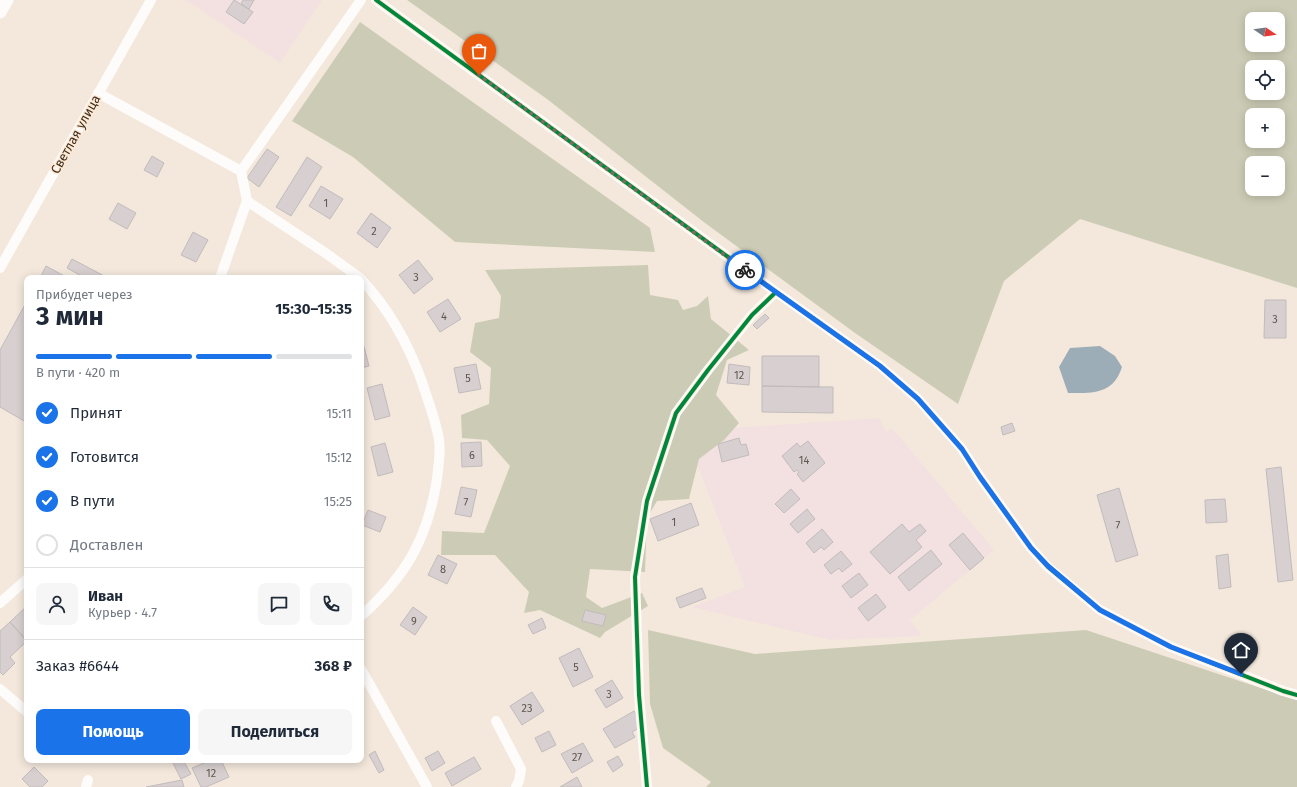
<!DOCTYPE html>
<html lang="ru">
<head>
<meta charset="utf-8">
<style>
  body { margin:0; font-family:"Fira Sans",sans-serif; background:#f6f6f7; color:#1f2937; height:100vh; display:flex; flex-direction:column; font-size:15px; white-space:nowrap }
  * { box-sizing:border-box; margin:0 }
  p { font-size:13px; color:#747a83 }
  .icon { flex:none; width:22px; height:22px; fill:none; stroke:currentColor; stroke-width:2; stroke-linecap:round; stroke-linejoin:round }
  .map { position:relative; flex:1; overflow:hidden }
  .drawer { position:absolute; left:24px; top:275px; width:340px; height:488px; display:flex; flex-direction:column; background:#fff; border-radius:8px; box-shadow:0 2px 10px #0003 }
  .drawer>* { flex:none }
  .needle { width:26px; rotate:103deg }
  .controls { position:absolute; left:1245px; top:12px; display:grid; gap:8px }
  .controls a { display:grid; place-items:center; width:40px; height:40px; border-radius:8px; background:#fff; box-shadow:0 2px 10px #0003; font-size:20px }
  .pin { position:absolute; display:grid; place-items:center; width:34px; height:34px; color:#fff; margin:-41px -17px; border-radius:50% 50% 50% 0; rotate:-45deg; box-shadow:0 0 4px #0007 }
  .pin .icon { rotate:45deg }
  .courier { position:absolute; display:grid; place-items:center; width:40px; height:40px; margin:-20px; border:3px solid #1a73e8; border-radius:50%; background:#fff; color:#222; box-shadow:0 1px 5px #0007 }
  .overview em { font-style:normal; font-weight:700 }
  .overview div { display:flex; flex-direction:column-reverse }
  .overview { display:flex; align-items:center; justify-content:space-between; height:68px; padding:0 12px }
  h1 { font-size:26px; font-weight:700; line-height:30px }
  .bar { display:grid; grid-template-columns:repeat(4,1fr); gap:6px 4px; align-content:center; height:48px; padding:0 12px }
  .bar i { height:5px; border-radius:3px; background:#e0e1e3 }
  .bar .on { background:#1a73e8 }
  .bar p { grid-column:span 4 }
  .line { display:flex; align-items:center; gap:10px; padding:0 12px; border-top:1px solid #e0e1e3 }
  .line div { flex:1 }
  .round { display:grid; place-items:center; flex:none; width:42px; height:42px; border-radius:8px; background:#f6f6f7 }
  ol { padding:0 12px; list-style:none }
  li { display:flex; align-items:center; gap:12px; height:44px }
  li p { margin-inline-start:auto }
  li .icon { padding:4px; border-radius:50%; background:#1a73e8; color:#fff; stroke-width:4 }
  li:last-child { color:#747a83 }
  li i { width:22px; height:22px; border:2px solid #e0e1e3; border-radius:50% }
  .action { display:flex; gap:8px; margin-top:auto; padding:8px 12px }
  .action a { flex:1; height:46px; border-radius:8px; background:#1a73e8; color:#fff; font-size:16px; font-weight:700; line-height:46px; text-align:center }
  .action a+a { background:#f6f6f7; color:#1f2937 }
  .map>svg:first-child { display:block }
</style>
</head>
<body>
<div class="map">
<svg width="1297" height="787" viewBox="0 0 1297 787">
  <rect width="100%" height="100%" fill="#f4e8dc"/>
  <path fill="#f3e1e1" d="M186 0H322L280 63Z
    M879 418 886 432 892 428 994 550 910 620 922 636 830 640 692 607 745 587 682 426 718 429Z"/>
  <path fill="#ccccb6" fill-rule="evenodd" d="M407 0H1297V288L1080 219 1004 281 958 404 855 333 705 223 547 99ZM1252 19H1278V45H1252ZM1252 67H1278V93H1252ZM1252 115H1278V141H1252ZM1252 163H1278V189H1252Z
    M360 22 650 228 655 252 455 242 353 157 292 121Z
    M648 265 650 295 678 300 683 310 697 306 708 296 711 319 749 350 727 360 716 395 739 423 724 440 699 459 689 499 657 501 647 518 645 572 590 569 586 597 602 608 642 593 648 606 605 632 600 638 540 610 524 613 529 592 495 555H441L442 531 484 533 510 466 487 440 462 438 461 415 489 404 491 368 470 352 475 323 499 318 501 296 485 270Z
    M648 630 755 654 1086 630 1297 700V787H706L711 782 663 748 650 704Z"/>
  <path fill="#9cadb8" d="M1100 346 1115 356 1122 367C1113 395 1092 393 1068 393L1059 367 1070 348Z"/>
  <path fill="#d7cfd0" stroke="#c2bbbc" d="M234 0 253 12 244 24 226 12Z
    M243 0H254L249 9 241 4Z
    M267 149 279 157 259 187 247 178Z
    M152 156 164 163 157 177 144 170Z
    M307 157 322 167 291 216 276 207Z
    M321 186 343 199 330 219 309 206Z
    M118 203 136 213 127 229 109 219Z
    M371 213 391 228 377 248 357 233Z
    M193 232 208 240 196 262 181 255Z
    M72 259 108 278H85L67 268Z
    M418 260 433 279 414 294 399 275Z
    M46 266 68 278H40Z
    M448 299 461 319 440 332 427 312Z
    M1265 300H1286V338H1264Z
    M27 301V390L25 394 27 396 26 422 0 407V350Z
    M765 314 769 318 757 329 753 325Z
    M363 343 369 366 361 368V344Z
    M762 356H819V387L762 386Z
    M476 364 481 389 459 393 454 368Z
    M729 364 750 367 749 385 727 383Z
    M382 384 390 416 375 420 367 388Z
    M762 386 833 387V413L762 412Z
    M1012 423 1015 431 1003 435 1001 427Z
    M739 438 741 445 746 444 749 455 722 462 718 444Z
    M808 441 825 463 803 482 797 474 799 472 797 470 794 472 782 456 797 443 800 447Z
    M481 442 482 466 462 467 461 443Z
    M385 443 393 472 378 476 371 447Z
    M1281 467 1293 580 1278 582 1266 469Z
    M461 487 477 490 471 517 455 514Z
    M1119 488 1138 555 1116 562 1097 495Z
    M791 489 800 499 784 513 775 504Z
    M1225 499 1227 522 1206 523 1205 500Z
    M691 503 699 525 658 541 650 519Z
    M807 509 815 519 798 533 790 524Z
    M368 510 386 517 380 532 362 525Z
    M902 524 909 532 920 524 926 531 916 540 922 547 890 574 870 552Z
    M822 529 833 542 824 550 821 547 814 553 806 543Z
    M963 533 984 558 970 570 949 545Z
    M931 550 942 564 909 591 898 577Z
    M841 551 852 564 842 572 839 568 831 574 824 565Z
    M1228 554 1231 587 1219 589 1216 556Z
    M438 555 457 564 447 584 428 575Z
    M859 573 868 585 851 598 842 586Z
    M702 588 706 598 680 608 676 598Z
    M876 594 886 607 868 621 858 608Z
    M27 606V641L10 622Z
    M413 607 427 617 415 635 400 625Z
    M585 610 606 615 603 626 582 621Z
    M542 618 546 628 533 634 528 625Z
    M10 622 27 641 10 657 15 663 3 675 0 672V631Z
    M579 648 593 677 573 687 559 658Z
    M612 680 623 698 606 708 595 690Z
    M532 692 544 711 522 725 510 706Z
    M634 711 641 722 639 728 632 732 635 737 615 748 603 729Z
    M549 731 556 745 542 752 535 738Z
    M583 743 593 761 572 773 561 754Z
    M375 751 384 770 379 773 369 755Z
    M438 751 445 763 432 771 425 758Z
    M618 756 623 765 613 772 607 762Z
    M474 757 481 769 452 786 445 773Z
    M178 760H183L191 774 181 779 173 763Z
    M211 760H221L229 777 206 787H201L192 768Z
    M34 767 48 781 42 787H30L22 779Z
    M577 777 582 787H560Z
    M182 780 184 787H146Z"/>
  <g fill="none" stroke-linecap="round" stroke-linejoin="round">
    <path stroke="#fdfcfa" stroke-width="10" d="M376 0 776 292 752 315 708 370 676 413 647 501 635 577 639 695 647 787
      M98 93 241 171 361 0
      M247 201 327 254 360 278
      M0 268 151 0
      M220 278 247 201 241 171
      M361 279C389 309 408 343 422 382 428 401 436 421 439 440 441 455 438 471 436 485 426 542 404 578 361 616
      M776 292 880 366 918 399 962 449 980 477 1031 548 1048 567 1100 610 1171 647 1283 691 1297 695
      M0 603 27 579
      M361 669 427 787
      M0 689 27 712
      M496 721 521 769 519 781 516 787
      M86 787 88 780"/>
    <path stroke="#fdfcfa" stroke-width="13" d="M0 12 7 0"/>
    <defs>
      <path id="cycleway" d="M376 0 776 292 752 315 708 370 676 413 647 501 635 577 639 695 647 787
        M776 292 880 366 918 399 962 449 980 477 1031 548 1048 567 1100 610 1171 647 1283 691 1297 695"/>
    </defs>
    <use href="#cycleway" stroke="#ffe8d1" stroke-width="6"/>
    <use href="#cycleway" stroke="#00873e" stroke-width="4"/>
  </g>
  <g fill="none" stroke-linecap="round" stroke-linejoin="round">
    <path stroke="#7a6e63" stroke-width="4" stroke-dasharray="0 7.2" d="M479 75 745 270"/>
    <path stroke="#1a73e8" stroke-width="5" d="M745 270 880 366 918 399 962 449 980 477 1031 548 1048 566 1100 610 1171 647 1241 674"/>
  </g>
  <g text-anchor="middle" stroke-width="3" stroke-linejoin="round" paint-order="stroke">
    <g font-size="11" fill="#60564e">
      <text x="326" y="207">1</text>
      <text x="374" y="235">2</text>
      <text x="416" y="281">3</text>
      <text x="444" y="320">4</text>
      <text x="1275" y="323">3</text>
      <text x="739" y="379">12</text>
      <text x="468" y="382">5</text>
      <text x="472" y="459">6</text>
      <text x="804" y="464">14</text>
      <text x="466" y="506">7</text>
      <text x="674" y="526">1</text>
      <text x="1118" y="529">7</text>
      <text x="443" y="573">8</text>
      <text x="414" y="625">9</text>
      <text x="576" y="671">5</text>
      <text x="609" y="698">3</text>
      <text x="527" y="712">23</text>
      <text x="577" y="761">27</text>
      <text x="211" y="777">12</text>
    </g>
    <g font-size="13" fill="#382d22" stroke="#ffe8d1">
      <text transform="translate(75 134) rotate(-61)" y="5">Светлая улица</text>
    </g>
  </g>
</svg>
<div class="controls">
<a><svg class="needle" viewBox="-14 -14 28 28"><path d="M0-13l5 13h-10z" fill="#e53935"/><path d="M0 13l5-13h-10z" fill="#747a83"/></svg></a>
<a><svg class="icon" aria-label="locate" viewBox="0 0 24 24"><circle cx="12" cy="12" r="6"/><path d="M12 2v4M12 18v4M2 12h4M18 12h4"/></svg></a>
<a>+</a>
<a>−</a>
</div>
<div class="pin" style="left:479px;top:75px;background:#ea580c"><svg class="icon" aria-label="bag" viewBox="0 0 24 24"><path d="M5 8h14l-1 12H6zM9 8a3 3 0 0 1 6 0"/></svg></div>
<div class="pin" style="left:1241px;top:674px;background:#1f2937"><svg class="icon" aria-label="home" viewBox="0 0 24 24"><path d="M3 11l9-7 9 7M6 9v11h12V9"/></svg></div>
<div class="courier" style="left:745px;top:270px"><svg class="icon" aria-label="bike" viewBox="0 0 24 24"><circle cx="6" cy="16" r="4"/><circle cx="18" cy="16" r="4"/><path d="M6 16l4-8h5l3 8M10 8l3 8H6M13 5h3"/></svg></div>
<section class="drawer">
<div class="overview"><div><h1>3 мин</h1><p>Прибудет через</p></div><em>15:30–15:35</em></div>
<div class="bar"><i class="on"></i><i class="on"></i><i class="on"></i><i></i><p>В пути · 420 m</p></div>
<ol>
<li><svg class="icon" aria-label="check" viewBox="0 0 24 24"><path d="M5 12l5 5 9-10"/></svg>Принят<p>15:11</p></li>
<li><svg class="icon" aria-label="check" viewBox="0 0 24 24"><path d="M5 12l5 5 9-10"/></svg>Готовится<p>15:12</p></li>
<li><svg class="icon" aria-label="check" viewBox="0 0 24 24"><path d="M5 12l5 5 9-10"/></svg>В пути<p>15:25</p></li>
<li><i></i>Доставлен</li>
</ol>
<div class="line" style="height:72px"><a class="round"><svg class="icon" aria-label="person" viewBox="0 0 24 24"><circle cx="12" cy="8" r="4"/><path d="M4 21q1-7 8-7t8 7"/></svg></a><div><b>Иван</b><p>Курьер · 4.7</p></div><a class="round"><svg class="icon" aria-label="chat" viewBox="0 0 24 24"><path d="M4 5h16v11H9l-5 4z"/></svg></a><a class="round"><svg class="icon" aria-label="phone" viewBox="0 0 24 24"><path d="M5 4h4l2 5-3 2q2 4 5 5l2-3 5 2v4C11 20 4 13 5 4z"/></svg></a></div>
<div class="line" style="height:52px"><div>Заказ #6644</div><b>368 ₽</b></div>
<div class="action"><a>Помощь</a><a>Поделиться</a></div>
</section>
</div>
</body>
</html>
